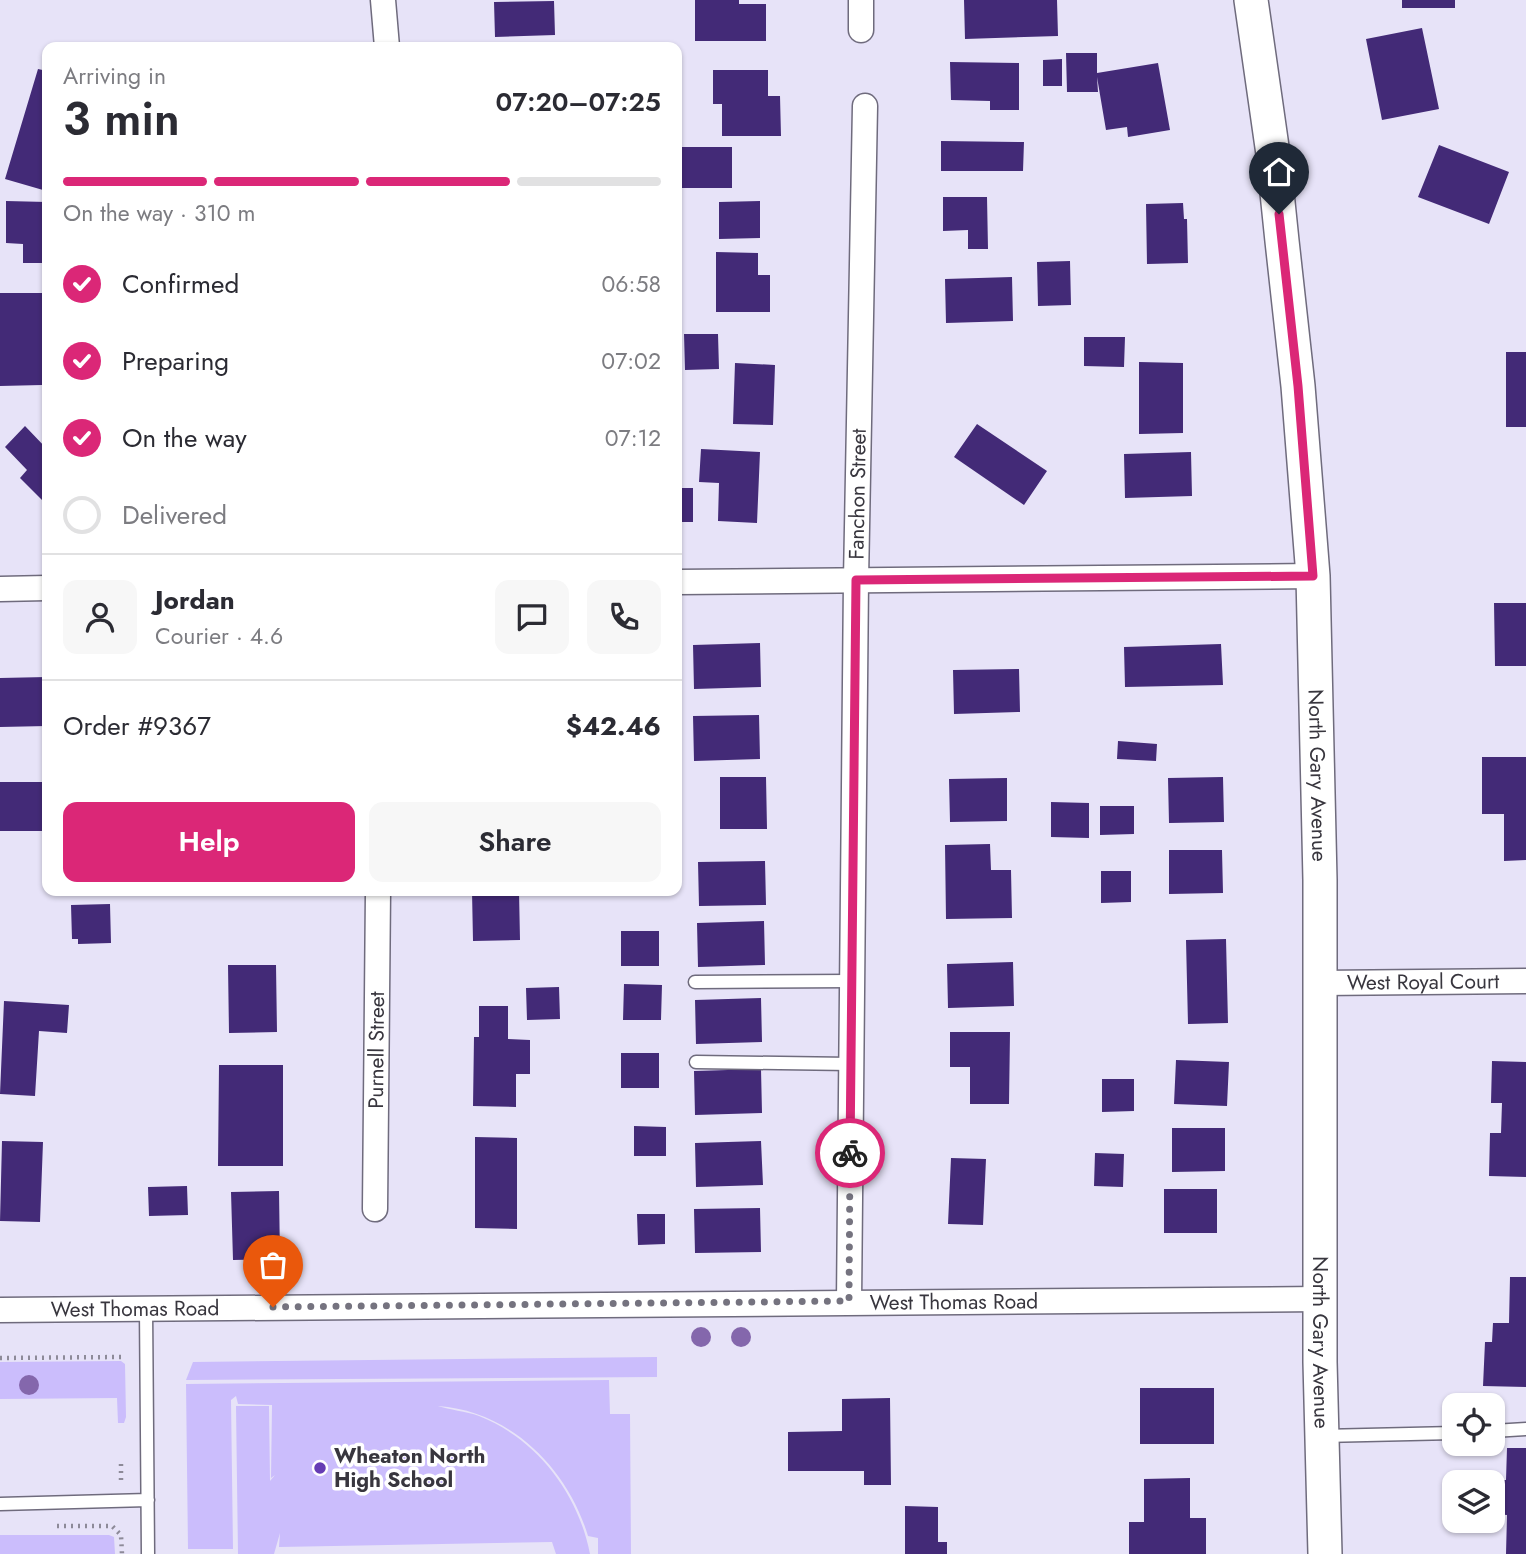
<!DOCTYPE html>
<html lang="en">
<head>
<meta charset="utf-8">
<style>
  body { margin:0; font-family:Jost,sans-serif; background:#f7f7f7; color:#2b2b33; height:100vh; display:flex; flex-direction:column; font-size:26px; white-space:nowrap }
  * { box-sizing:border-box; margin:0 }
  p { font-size:23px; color:#7c7c81 }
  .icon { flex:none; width:38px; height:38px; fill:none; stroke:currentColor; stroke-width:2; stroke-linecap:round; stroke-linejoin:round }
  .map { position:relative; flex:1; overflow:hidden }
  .drawer { position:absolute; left:42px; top:42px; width:640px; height:854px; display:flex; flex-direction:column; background:#fff; border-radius:14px; box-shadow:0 2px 5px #0004 }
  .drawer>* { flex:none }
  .fabs { position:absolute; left:1442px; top:1393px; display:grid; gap:14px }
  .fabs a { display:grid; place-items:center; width:63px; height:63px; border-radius:14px; background:#fff; box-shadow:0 2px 5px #0004; font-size:35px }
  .pin { position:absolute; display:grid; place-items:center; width:60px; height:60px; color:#fff; margin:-72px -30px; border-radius:50% 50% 50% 0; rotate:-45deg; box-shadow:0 0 7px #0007 }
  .pin .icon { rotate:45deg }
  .courier { position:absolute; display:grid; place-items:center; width:70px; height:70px; margin:-35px; border:5px solid #db2777; border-radius:50%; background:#fff; color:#222; box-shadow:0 2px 9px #0007 }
  .head em { font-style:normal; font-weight:600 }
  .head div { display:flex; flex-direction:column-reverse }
  .head { display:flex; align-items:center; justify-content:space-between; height:119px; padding:0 21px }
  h1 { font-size:46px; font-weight:600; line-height:52px }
  .bar { display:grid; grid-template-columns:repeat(4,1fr); gap:10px 7px; align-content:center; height:84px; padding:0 21px }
  .bar i { height:9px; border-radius:5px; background:#e1e1e2 }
  .bar .on { background:#db2777 }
  .bar p { grid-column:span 4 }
  .line { display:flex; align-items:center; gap:18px; padding:0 21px; border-top:2px solid #e1e1e2 }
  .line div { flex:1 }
  .round { display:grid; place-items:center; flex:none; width:74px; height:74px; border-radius:14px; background:#f7f7f7 }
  ol { padding:0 21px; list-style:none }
  li { display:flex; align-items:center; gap:21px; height:77px }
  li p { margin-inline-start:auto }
  li .icon { padding:7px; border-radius:50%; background:#db2777; color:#fff; stroke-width:4 }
  li:last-child { color:#7c7c81 }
  li i { width:38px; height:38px; border:4px solid #e1e1e2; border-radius:50% }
  .primary-button { display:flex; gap:14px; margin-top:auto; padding:14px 21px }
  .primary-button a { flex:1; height:80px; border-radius:14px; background:#db2777; color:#fff; font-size:28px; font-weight:600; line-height:80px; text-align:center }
  .primary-button a+a { background:#f7f7f7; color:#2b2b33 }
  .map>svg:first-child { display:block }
</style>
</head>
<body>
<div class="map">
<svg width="1526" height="1554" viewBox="0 0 1526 1554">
  <rect width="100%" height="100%" fill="#e7e3f8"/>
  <path fill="#cbbdfc" d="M657 1357V1377L186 1380 193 1362Z
    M121 1361 125 1364 126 1417 124 1423H118L117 1398 0 1399V1362Z
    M609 1380 610 1414H630L631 1554H598V1538L588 1536C568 1469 511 1411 438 1406 449 1410 466 1411 479 1416 537 1439 578 1493 590 1554H556L552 1542 279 1547 280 1533 274 1554H238L236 1406H269L270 1481 275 1475 271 1478 272 1405 238 1404 236 1396 231 1400 233 1549H188L186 1384Z
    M0 1535H109L114 1537 115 1554H0Z"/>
  <path fill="#432a77" d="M695 0H739V4H766V41H695Z
    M964 0H1057L1058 36 965 39Z
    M1402 0H1455V8H1402Z
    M554 1 555 35 495 37 494 2Z
    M1422 28 1439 109 1382 120 1366 39Z
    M1066 53H1097V73L1158 63 1170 130 1128 137 1127 127 1106 130 1097 77 1098 92H1067Z
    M1062 59V86H1043V60Z
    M950 62 1019 63V110H990V101L951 100Z
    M38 69 47 71V178L43 190 5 179Z
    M713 70H768V96H780L781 136H722V104H713Z
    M941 141 1024 142 1023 171H941Z
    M1439 145 1509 172 1489 224 1418 197Z
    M677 147H732V188H677Z
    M943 197H987L988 249H968V230L943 231Z
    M6 201 47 202V263H23V244L6 243Z
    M760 201V238L719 239V202Z
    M1183 203 1184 219H1187L1188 263 1147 264 1146 204Z
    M716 252 758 253V275H770V312H716Z
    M1070 261 1071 305 1038 306 1037 262Z
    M1012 277 1013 321 946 323 945 279Z
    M0 293H42V385L0 386Z
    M684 334H718L719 369 685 370Z
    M1084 337H1125L1124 367 1084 366Z
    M1506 352H1526V427H1506Z
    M1139 362 1183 363V433L1139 434Z
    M735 363 775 365 773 425 733 424Z
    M977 424 1047 471 1024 505 954 457Z
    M25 426 47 449V505L20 478 27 470 5 447Z
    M701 449 760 452 757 523 718 521 719 483 699 482Z
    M1191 452 1192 496 1125 498 1124 454Z
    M677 488H693V522H677Z
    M1494 603H1526V666H1495Z
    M760 643 761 687 694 689 693 645Z
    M1221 644 1223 685 1125 687 1124 647Z
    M1019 669 1020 712 954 714 953 670Z
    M47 677V726L0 727V678Z
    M759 715 760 759 694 761 693 716Z
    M1118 741 1157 744 1156 761 1117 759Z
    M1482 757H1526V860L1504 861V814H1482Z
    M720 777H766L767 829H720Z
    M1223 777 1224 822 1169 823 1168 778Z
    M1007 778V821L950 822 949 779Z
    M0 782H47V831H0Z
    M1051 802 1089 803V838L1051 837Z
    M1100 806H1134V834L1100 835Z
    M990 844 991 870H1011L1012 918 946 919 945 845Z
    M1169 850H1222L1223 893 1169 894Z
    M765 861 766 905 699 906 698 862Z
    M1101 871H1131V902L1101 903Z
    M472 891H519L520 940 473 941Z
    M110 904 111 943 78 944V939H72L71 905Z
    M764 921 765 965 698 967 697 923Z
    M621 931H659V966H621Z
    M1226 939 1228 1023 1188 1024 1186 940Z
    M1013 962 1014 1006 948 1008 947 964Z
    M228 965H276L277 1032 229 1033Z
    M624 984 662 985 661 1020H623Z
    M559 987 560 1019 527 1020 526 988Z
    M761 998 762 1042 696 1044 695 1000Z
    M4 1001 69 1005 67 1033 39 1031 35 1096 0 1094Z
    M479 1006H508V1039L530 1040V1074H516V1107L473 1106 474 1037H479Z
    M950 1032H1010L1009 1104H970V1067H950Z
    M621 1053H659V1088H621Z
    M1176 1060 1229 1062 1227 1106 1174 1104Z
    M1492 1061 1526 1062V1177L1489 1176 1490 1133H1501L1502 1103H1491Z
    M219 1065H283V1166H218Z
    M761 1069 762 1113 695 1115 694 1071Z
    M1102 1079H1134V1111L1102 1112Z
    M634 1126 666 1127V1156H634Z
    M1172 1128H1225V1171L1172 1172Z
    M475 1137 517 1138V1229L475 1228Z
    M2 1141 43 1142 40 1222 0 1221Z
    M761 1141 763 1185 696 1187 695 1143Z
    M1095 1153 1124 1154 1123 1187 1094 1186Z
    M951 1158 986 1159 983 1225 948 1224Z
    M187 1186 188 1215 149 1216 148 1187Z
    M1164 1189H1217V1233H1164Z
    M279 1191 280 1259 233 1260 231 1192Z
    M760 1208 761 1252 695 1253 694 1209Z
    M637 1214H665V1244L638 1245Z
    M1510 1277H1526V1387L1483 1386 1485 1342H1492L1493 1323H1509Z
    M1140 1388H1214V1444H1140Z
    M890 1398 891 1485H864V1471H788V1432L842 1431V1399Z
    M1507 1448H1526V1554H1506L1507 1515 1493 1514V1480H1506Z
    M1190 1478V1518H1206V1554H1129V1522H1144V1479Z
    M905 1506 938 1507V1542H947V1554H905Z"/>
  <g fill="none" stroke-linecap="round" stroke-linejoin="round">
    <defs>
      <path id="lane" d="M695 982 852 981
        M696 1062 851 1064
        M146 1309 148 1554
        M1493 1431 1526 1429
        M1322 1436 1454 1433
        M0 1504 148 1500"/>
      <g id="street">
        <path d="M383 0 387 47"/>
        <path d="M861 30V0"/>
        <path d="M677 582 1313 576"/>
        <path d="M0 589 47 588"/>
        <path id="s1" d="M1320 983 1526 981"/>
        <path id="s2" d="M375 1209 378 891"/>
        <path id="s3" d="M849 1302 856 580 865 106"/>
        <path id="s4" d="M0 1310 1319 1299"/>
      </g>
      <g id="secondary">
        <path id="s5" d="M1251 0 1273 154 1282 241 1298 386 1313 576 1320 880V1362L1325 1554"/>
      </g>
    </defs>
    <use href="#lane" stroke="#6f6b7d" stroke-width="15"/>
    <use href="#street" stroke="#6f6b7d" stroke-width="27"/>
    <use href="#secondary" stroke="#6f6b7d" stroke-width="36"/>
    <path stroke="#8d8a98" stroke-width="4.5" stroke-dasharray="2 5" stroke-linecap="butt" d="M0 1358 122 1357
      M121 1480V1463
      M57 1526H112L121 1535 122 1554"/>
    <use href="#lane" stroke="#fff" stroke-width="12"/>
    <use href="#street" stroke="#fff" stroke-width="24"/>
    <use href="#secondary" stroke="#fff" stroke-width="33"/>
  </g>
  <g fill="#8467ac">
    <circle cx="701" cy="1337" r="10"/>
    <circle cx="741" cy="1337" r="10"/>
    <circle cx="29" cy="1385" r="10"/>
  </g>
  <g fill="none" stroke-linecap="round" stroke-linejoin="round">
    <path stroke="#75737f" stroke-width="7" stroke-dasharray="0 12.6" d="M273 1307 849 1301 850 1153"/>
    <path stroke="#db2777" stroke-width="9" d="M850 1153 856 580 1313 576 1298 386 1279 214"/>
  </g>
  <circle fill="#663cb4" stroke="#fff" stroke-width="2.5" cx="320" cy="1468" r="7"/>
  <g text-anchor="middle" stroke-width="7" stroke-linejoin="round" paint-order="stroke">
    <g font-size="21" fill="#38363e" stroke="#fff">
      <text dy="7" stroke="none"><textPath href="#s3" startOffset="808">Fanchon Street</textPath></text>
      <text dy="7" stroke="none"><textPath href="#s5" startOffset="779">North Gary Avenue</textPath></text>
      <text dy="7" stroke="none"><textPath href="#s1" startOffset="103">West Royal Court</textPath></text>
      <text dy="7" stroke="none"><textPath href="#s2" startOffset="159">Purnell Street</textPath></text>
      <text dy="7" stroke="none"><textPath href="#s4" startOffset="954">West Thomas Road</textPath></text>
      <text dy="7" stroke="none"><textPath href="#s4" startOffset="135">West Thomas Road</textPath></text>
      <text dy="7" stroke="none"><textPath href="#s5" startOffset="1346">North Gary Avenue</textPath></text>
    </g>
    <g font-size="21" font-weight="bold" fill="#38363e" stroke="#fff" text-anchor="start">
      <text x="334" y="1463">Wheaton North<tspan x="334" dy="24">High School</tspan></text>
    </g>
  </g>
</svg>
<div class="fabs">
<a><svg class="icon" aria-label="locate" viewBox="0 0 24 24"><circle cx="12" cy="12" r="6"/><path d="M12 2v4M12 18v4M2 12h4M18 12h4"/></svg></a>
<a><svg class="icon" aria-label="layers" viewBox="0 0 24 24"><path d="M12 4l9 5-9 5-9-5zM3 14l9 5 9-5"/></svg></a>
</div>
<div class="pin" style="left:273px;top:1307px;background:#ea580c"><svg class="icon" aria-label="bag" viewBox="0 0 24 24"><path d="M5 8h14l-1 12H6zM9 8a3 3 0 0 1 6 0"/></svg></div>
<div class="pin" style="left:1279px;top:214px;background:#1f2937"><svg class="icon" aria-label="home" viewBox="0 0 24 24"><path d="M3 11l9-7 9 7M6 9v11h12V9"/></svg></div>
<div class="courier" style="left:850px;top:1153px"><svg class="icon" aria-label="bike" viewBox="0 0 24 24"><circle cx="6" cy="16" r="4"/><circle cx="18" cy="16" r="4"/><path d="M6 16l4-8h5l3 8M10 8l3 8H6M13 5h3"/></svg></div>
<section class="drawer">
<div class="head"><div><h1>3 min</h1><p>Arriving in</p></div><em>07:20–07:25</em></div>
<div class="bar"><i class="on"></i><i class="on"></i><i class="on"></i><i></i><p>On the way · 310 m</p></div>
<ol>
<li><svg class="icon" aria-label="check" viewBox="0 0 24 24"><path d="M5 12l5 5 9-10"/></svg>Confirmed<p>06:58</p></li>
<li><svg class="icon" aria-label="check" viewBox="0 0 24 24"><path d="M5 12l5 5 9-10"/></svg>Preparing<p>07:02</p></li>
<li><svg class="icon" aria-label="check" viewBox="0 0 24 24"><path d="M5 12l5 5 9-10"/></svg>On the way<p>07:12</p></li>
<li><i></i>Delivered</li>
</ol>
<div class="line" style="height:126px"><a class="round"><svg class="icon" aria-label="person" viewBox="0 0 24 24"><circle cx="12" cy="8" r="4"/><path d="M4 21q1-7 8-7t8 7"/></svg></a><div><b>Jordan</b><p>Courier · 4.6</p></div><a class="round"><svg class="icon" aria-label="chat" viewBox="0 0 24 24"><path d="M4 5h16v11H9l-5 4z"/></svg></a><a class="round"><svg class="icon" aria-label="phone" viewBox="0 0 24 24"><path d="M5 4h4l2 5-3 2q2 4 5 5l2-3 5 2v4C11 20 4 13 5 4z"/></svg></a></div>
<div class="line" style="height:91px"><div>Order #9367</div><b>$42.46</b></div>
<div class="primary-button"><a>Help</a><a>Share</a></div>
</section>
</div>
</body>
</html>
